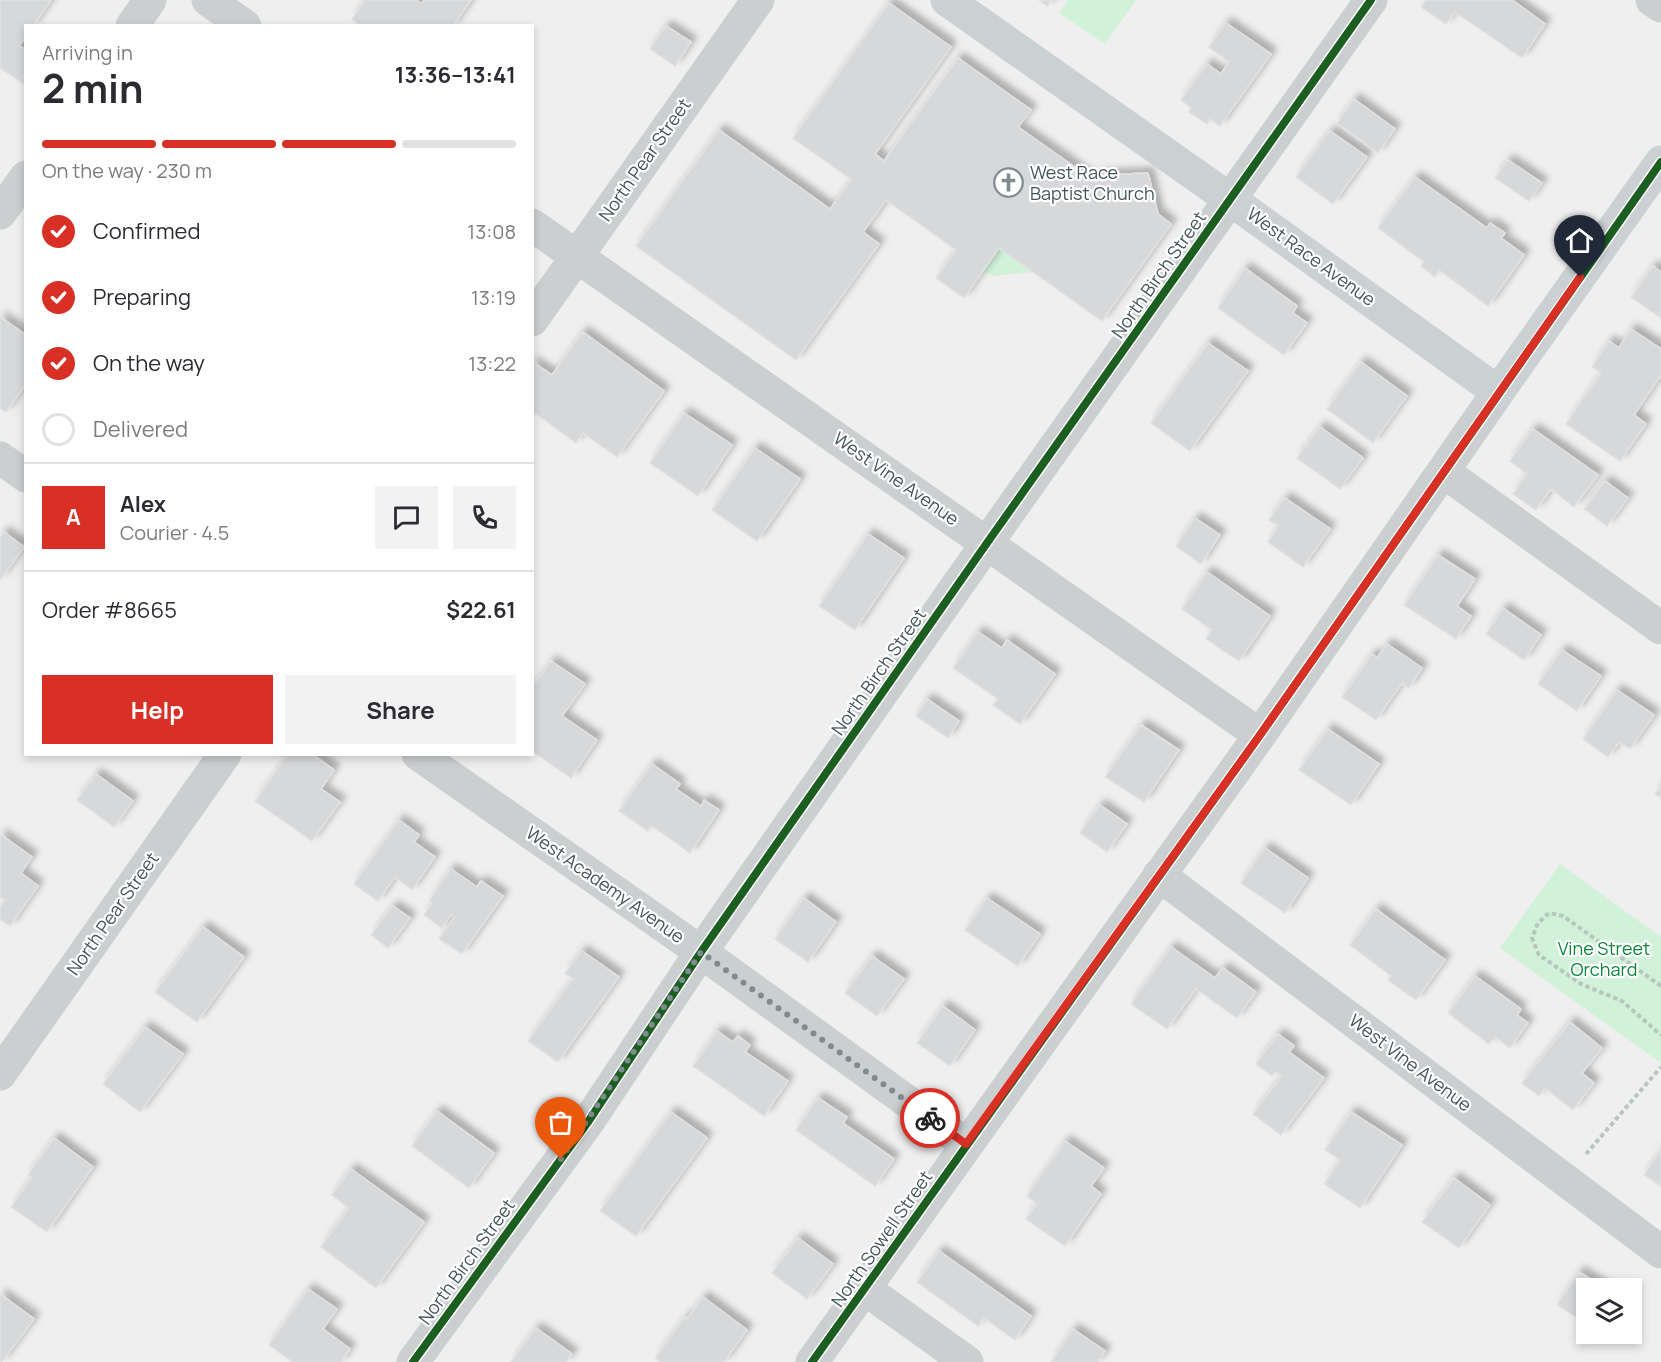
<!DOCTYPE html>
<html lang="en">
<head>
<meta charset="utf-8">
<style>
  body { margin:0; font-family:Manrope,sans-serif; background:#f2f2f3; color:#2b2b33; height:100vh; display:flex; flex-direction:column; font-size:22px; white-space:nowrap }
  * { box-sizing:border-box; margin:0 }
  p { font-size:20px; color:#7c7c81 }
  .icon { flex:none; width:33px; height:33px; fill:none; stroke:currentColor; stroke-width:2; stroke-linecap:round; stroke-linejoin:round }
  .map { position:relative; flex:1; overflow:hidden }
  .details { position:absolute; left:24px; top:24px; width:510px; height:732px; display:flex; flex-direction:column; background:#fff; border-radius:0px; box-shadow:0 3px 9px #0003 }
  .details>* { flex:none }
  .fabs { position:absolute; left:1576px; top:1278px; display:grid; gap:12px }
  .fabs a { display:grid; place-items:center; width:66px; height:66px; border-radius:0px; background:#fff; box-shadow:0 3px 9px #0003; font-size:30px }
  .pin { position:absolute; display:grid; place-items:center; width:51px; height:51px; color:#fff; margin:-62px -26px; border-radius:50% 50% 50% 0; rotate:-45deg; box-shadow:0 0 6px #0007 }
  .pin .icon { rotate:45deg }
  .courier { position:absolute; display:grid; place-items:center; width:60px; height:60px; margin:-30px; border:4px solid #d93025; border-radius:50%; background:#fff; color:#222; box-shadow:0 2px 8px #0007 }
  .overview em { font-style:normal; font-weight:700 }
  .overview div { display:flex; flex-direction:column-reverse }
  .overview { display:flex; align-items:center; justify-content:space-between; height:102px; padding:0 18px }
  h1 { font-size:39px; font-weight:700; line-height:45px }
  .bar { display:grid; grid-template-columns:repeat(4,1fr); gap:9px 6px; align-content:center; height:72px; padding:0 18px }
  .bar i { height:8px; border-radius:4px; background:#e1e1e2 }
  .bar .current { background:#d93025 }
  .bar p { grid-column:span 4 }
  .line { display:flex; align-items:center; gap:15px; padding:0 18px; border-top:2px solid #e1e1e2 }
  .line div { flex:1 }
  .round { display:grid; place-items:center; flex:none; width:63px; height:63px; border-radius:0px; background:#f2f2f3 }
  ol { padding:0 18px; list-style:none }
  li { display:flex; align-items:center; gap:18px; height:66px }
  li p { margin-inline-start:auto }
  li .icon { padding:6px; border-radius:50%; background:#d93025; color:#fff; stroke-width:4 }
  li:last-child { color:#7c7c81 }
  li i { width:33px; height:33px; border:3px solid #e1e1e2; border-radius:50% }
  .primary-button { display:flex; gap:12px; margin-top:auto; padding:12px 18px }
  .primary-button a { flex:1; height:69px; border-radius:0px; background:#d93025; color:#fff; font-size:24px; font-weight:700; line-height:69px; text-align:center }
  .primary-button a+a { background:#f2f2f3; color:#2b2b33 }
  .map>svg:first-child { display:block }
</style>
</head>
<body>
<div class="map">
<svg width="1661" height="1362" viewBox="0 0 1661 1362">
  <defs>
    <filter id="shadow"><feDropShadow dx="5.5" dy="-5.5" stdDeviation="3" flood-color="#0004"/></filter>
  </defs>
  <rect width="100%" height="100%" fill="#f0efef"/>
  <path fill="#d1f1d9" d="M1068 0H1136L1105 44 1059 13Z
    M999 248 1033 272 993 276 983 271Z
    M1560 864 1661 937V1063L1500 948Z"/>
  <path fill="#d6d8d9" stroke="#e1e1e2" stroke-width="1.5" filter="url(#shadow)" d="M0 0H51L33 26H26V36L19 46 26 50 24 84 0 68Z
    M365 0H416L422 4 424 0H471L453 26H360L352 19Z
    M1039 0H1052L1047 6Z
    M1426 0H1512L1545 24 1522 58 1455 12 1446 24 1421 7Z
    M889 3 951 47 875 154 884 161 958 58 1031 110 1018 127 1096 182 1102 175 1148 173 1158 214 1171 224 1102 321 999 248 964 298 936 278 956 250 886 200 863 232 879 244 796 360 636 246 719 130 830 209 852 180 793 138Z
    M1226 23 1271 54 1220 126 1210 119 1207 124 1189 112 1191 108 1181 100 1207 64 1221 74 1229 62 1209 47Z
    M666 26 691 42 675 66 650 49Z
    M1354 99 1395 129 1378 153 1337 123Z
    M1330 131 1367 157 1333 204 1296 177Z
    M1508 160 1542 183 1529 201 1495 178Z
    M1415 177 1487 228 1490 223 1505 233 1501 238 1524 255 1488 306 1439 270 1435 277 1421 266 1424 262 1378 228Z
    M1653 266 1661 272V318L1631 297Z
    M1245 268 1297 306 1293 313 1307 323 1284 355 1218 308Z
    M0 317 26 335V384L6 412 0 408Z
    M1631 329 1661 349V375L1634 415 1646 424 1620 461 1566 424 1601 373 1592 367 1609 341 1619 348Z
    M583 332 664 391 617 457 583 433 576 443 535 413 532 416V362L552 375Z
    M1208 343 1248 371 1190 451 1151 423Z
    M1361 362 1407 396 1373 443 1327 409Z
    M684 413 732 445 698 496 650 463Z
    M1320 427 1363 458 1340 489 1297 458Z
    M1533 429 1598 475 1574 507 1551 489 1536 510 1513 494 1527 474 1510 461Z
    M755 448 800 479 757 541 712 510Z
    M1605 481 1628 498 1607 526 1584 509Z
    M1285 498 1330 529 1303 567 1268 542 1278 526 1269 520Z
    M1195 518 1220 535 1201 564 1176 546Z
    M4 532 24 547 0 580V538Z
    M868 534 904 558 855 630 819 606Z
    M1438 555 1475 579 1457 606 1471 616 1456 639 1404 605Z
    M1207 572 1270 616 1239 661 1206 639 1212 630 1182 609Z
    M1503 608 1541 635 1524 660 1486 634Z
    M978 632 1002 648 1007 640 1055 674 1020 724 993 705 998 699 953 668Z
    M1387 644 1422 668 1409 688 1402 683 1376 720 1342 697 1372 654 1377 658Z
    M1562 650 1601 676 1577 711 1538 684Z
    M551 661 585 684 562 716 597 740 571 778 532 751V688Z
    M1617 690 1654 715 1630 749 1619 742 1608 757 1583 739Z
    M927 699 959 721 948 738 916 716Z
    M1141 725 1179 750 1144 802 1105 777Z
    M1328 729 1379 764 1351 805 1299 770Z
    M288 754H312L334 770 321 789 340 802 312 841 255 801Z
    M652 764 680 784 676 789 701 806 704 800 719 810 690 853 652 826 648 831 619 811Z
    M96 774 133 801 114 827 77 800Z
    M1661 786V798L1655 794Z
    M1100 805 1127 824 1107 852 1080 833Z
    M399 820 419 835 414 842 435 857 412 890 395 877 378 901 354 884Z
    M0 834 32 857 21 873 38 886 10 926 0 919V907L5 900 0 897Z
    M1265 848 1308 878 1285 913 1241 883Z
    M451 869 477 887 481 881 503 896 462 954 439 939 454 917 451 915 442 928 424 915 432 903 429 901Z
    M804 898 836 922 808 962 775 939Z
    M987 898 1040 934 1018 966 965 930Z
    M393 906 410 918 388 948 371 935Z
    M1376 909 1445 960 1416 1000 1388 980 1391 976 1350 945Z
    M203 927 244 957 197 1022 155 992Z
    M1171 947 1215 978 1223 968 1256 992 1237 1018 1196 989 1167 1029 1131 1004Z
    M582 951 619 977 558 1062 528 1041 573 979 565 973Z
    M872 956 904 979 877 1016 845 993Z
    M1475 976 1521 1009 1517 1015 1528 1023 1510 1048 1495 1037 1489 1044 1448 1013Z
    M943 1006 975 1030 950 1066 917 1043Z
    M1570 1022 1602 1048 1582 1073 1594 1083 1573 1110 1545 1088 1539 1096 1522 1083Z
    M145 1027 183 1054 140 1112 103 1084Z
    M717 1031 733 1042 738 1036 750 1045 745 1052 788 1081 764 1116 693 1066Z
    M1278 1034 1294 1046 1289 1052 1324 1078 1281 1135 1253 1114 1282 1076 1275 1072 1272 1076 1256 1064Z
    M818 1098 847 1117 843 1123 894 1159 875 1186 796 1130Z
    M437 1111 494 1153 469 1188 412 1146Z
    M671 1112 707 1138 636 1236 600 1211Z
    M1351 1112 1402 1145 1360 1208 1324 1184 1340 1160 1325 1150Z
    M54 1138 93 1167 47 1232 11 1207 32 1178 28 1175Z
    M1065 1141 1104 1168 1091 1186 1101 1194 1065 1246 1026 1219 1037 1204 1027 1196Z
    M1661 1150V1186L1644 1175Z
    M351 1169 424 1222 376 1288 321 1247 349 1208 332 1195Z
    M1454 1178 1490 1205 1459 1248 1422 1222Z
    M798 1238 833 1264 807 1299 772 1273Z
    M939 1251 1031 1316 1015 1340 984 1318 978 1326 917 1282Z
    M1579 1272 1605 1288H1587V1324L1557 1305Z
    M308 1289 337 1309 323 1329 350 1349 341 1362H293L269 1345Z
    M0 1294 34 1319 2 1362H0Z
    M703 1297 747 1330 724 1362H661L655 1358 685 1317 687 1319Z
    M536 1328 572 1354 566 1362H511Z
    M1073 1329 1105 1351 1098 1362H1051Z"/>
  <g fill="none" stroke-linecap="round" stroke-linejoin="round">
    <path stroke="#b7c6bf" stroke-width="4" stroke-dasharray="4.5 3" stroke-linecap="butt" d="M1661 986 1563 916 1549 913 1538 923 1532 938 1539 955 1581 984 1622 1001 1661 1035
      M1586 1154 1661 1067"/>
    <path stroke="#cbcfd0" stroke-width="33" d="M208 0 245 26
      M1652 0 1661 6
      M132 26 150 0
      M0 213 26 177
      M532 225 1260 735
      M532 320 758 0
      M0 458 26 476
      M1444 472 1661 628
      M418 754 701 952 966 1144
      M1159 875 1661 1252
      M0 1074 225 754
      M865 1289 967 1362
      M413 1362 588 1122 701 952 987 543 1371 0
      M812 1362 1260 735 1498 392"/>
    <path stroke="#cbd0d2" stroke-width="33" d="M947 0 1231 200 1498 392 1661 162"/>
    <defs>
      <path id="cycleway" d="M413 1362 588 1122 701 952 987 543 1371 0
        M812 1362 1260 735 1661 162"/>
    </defs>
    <use href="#cycleway" stroke="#fff" stroke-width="11"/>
    <use href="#cycleway" stroke="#1b5e20" stroke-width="8"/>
  </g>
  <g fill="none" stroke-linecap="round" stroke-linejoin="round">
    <path stroke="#808b90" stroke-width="6" stroke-dasharray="0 10.8" d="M561 1159 701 952 930 1118"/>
    <path stroke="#d93025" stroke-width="8" d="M930 1118 966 1144 1260 735 1580 277"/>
  </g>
  <defs>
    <symbol id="church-ring" viewBox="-11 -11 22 22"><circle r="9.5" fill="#fff" stroke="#808b90" stroke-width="1.5"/><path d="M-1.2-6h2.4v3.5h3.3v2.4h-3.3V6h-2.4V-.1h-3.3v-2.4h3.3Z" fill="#808b90"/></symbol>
  </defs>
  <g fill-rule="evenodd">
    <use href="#church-ring" x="992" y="166" width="33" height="33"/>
  </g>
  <g text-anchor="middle" stroke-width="4.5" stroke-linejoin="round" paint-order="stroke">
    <g font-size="18" fill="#44555d" stroke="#fff">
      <text transform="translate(645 160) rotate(-55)" y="6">North Pear Street</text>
      <text transform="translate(1311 257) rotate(36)" y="6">West Race Avenue</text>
      <text transform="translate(1159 275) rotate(-55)" y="6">North Birch Street</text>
      <text transform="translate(896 479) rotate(35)" y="6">West Vine Avenue</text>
      <text transform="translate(879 672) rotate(-55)" y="6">North Birch Street</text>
      <text transform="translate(605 885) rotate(35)" y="6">West Academy Avenue</text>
      <text transform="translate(113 914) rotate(-55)" y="6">North Pear Street</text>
      <text transform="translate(1410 1063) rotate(37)" y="6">West Vine Avenue</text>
      <text transform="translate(882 1239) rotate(-55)" y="6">North Sowell Street</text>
      <text transform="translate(467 1262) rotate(-54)" y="6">North Birch Street</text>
    </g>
    <g font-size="18" fill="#44555d" stroke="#fff" text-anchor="start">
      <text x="1030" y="179">West Race<tspan x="1030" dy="21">Baptist Church</tspan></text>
    </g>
    <g font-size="18" fill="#0e863a" stroke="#fff">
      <text x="1604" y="955">Vine Street<tspan x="1604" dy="21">Orchard</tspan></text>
    </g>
  </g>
</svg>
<div class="fabs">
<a><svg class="icon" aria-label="layers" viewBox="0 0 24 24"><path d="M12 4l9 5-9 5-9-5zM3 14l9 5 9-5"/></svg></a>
</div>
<div class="pin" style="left:561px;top:1159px;background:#ea580c"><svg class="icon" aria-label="bag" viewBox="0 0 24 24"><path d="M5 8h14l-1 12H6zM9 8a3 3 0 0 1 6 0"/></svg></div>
<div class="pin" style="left:1580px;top:277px;background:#1f2937"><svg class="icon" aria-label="home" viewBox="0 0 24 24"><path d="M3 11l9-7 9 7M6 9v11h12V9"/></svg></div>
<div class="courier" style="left:930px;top:1118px"><svg class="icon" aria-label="bike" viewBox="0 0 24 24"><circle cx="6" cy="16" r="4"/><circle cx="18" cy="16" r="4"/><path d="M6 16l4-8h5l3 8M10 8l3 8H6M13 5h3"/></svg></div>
<section class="details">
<div class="overview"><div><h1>2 min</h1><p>Arriving in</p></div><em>13:36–13:41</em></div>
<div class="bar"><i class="current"></i><i class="current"></i><i class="current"></i><i></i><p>On the way · 230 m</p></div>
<ol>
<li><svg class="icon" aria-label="check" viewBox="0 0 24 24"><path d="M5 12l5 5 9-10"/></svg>Confirmed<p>13:08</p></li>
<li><svg class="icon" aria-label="check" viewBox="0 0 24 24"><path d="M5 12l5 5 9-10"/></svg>Preparing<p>13:19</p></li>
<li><svg class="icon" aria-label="check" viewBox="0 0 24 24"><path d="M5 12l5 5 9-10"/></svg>On the way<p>13:22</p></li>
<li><i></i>Delivered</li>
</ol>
<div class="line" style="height:108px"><b class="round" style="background:#d93025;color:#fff">A</b><div><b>Alex</b><p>Courier · 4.5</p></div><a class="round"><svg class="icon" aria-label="chat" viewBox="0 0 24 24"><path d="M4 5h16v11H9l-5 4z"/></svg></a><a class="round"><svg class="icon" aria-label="phone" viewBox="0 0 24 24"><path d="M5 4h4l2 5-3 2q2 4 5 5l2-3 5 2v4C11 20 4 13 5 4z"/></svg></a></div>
<div class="line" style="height:78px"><div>Order #8665</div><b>$22.61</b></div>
<div class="primary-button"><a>Help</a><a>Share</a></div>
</section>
</div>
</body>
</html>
